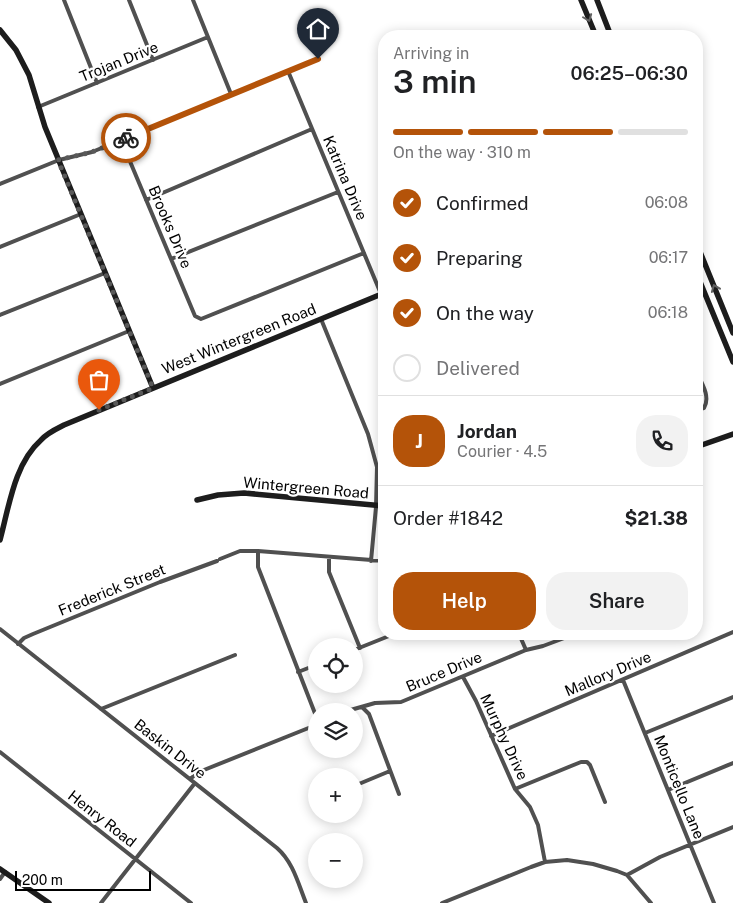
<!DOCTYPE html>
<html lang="en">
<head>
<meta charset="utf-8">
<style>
  body { margin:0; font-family:"Public Sans",sans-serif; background:#f2f2f2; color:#202124; height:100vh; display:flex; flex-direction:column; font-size:19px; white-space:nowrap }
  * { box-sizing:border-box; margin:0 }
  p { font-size:16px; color:#757577 }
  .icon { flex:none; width:28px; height:28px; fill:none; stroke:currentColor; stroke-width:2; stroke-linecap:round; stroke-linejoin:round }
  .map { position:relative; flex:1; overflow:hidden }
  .details { position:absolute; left:378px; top:30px; width:325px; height:610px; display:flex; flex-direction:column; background:#fff; border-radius:20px; box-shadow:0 2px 12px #0003 }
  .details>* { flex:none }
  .tools { position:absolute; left:308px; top:638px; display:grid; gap:10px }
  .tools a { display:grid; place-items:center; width:55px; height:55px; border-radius:50%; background:#fff; box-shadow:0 2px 12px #0003; font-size:25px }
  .scale { position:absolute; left:15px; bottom:12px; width:136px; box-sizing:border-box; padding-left:5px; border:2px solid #000; border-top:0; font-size:14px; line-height:18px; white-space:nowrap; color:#000; -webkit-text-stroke:4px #fff; paint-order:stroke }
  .pin { position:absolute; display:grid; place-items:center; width:42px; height:42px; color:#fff; margin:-51px -21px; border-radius:50% 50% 50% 0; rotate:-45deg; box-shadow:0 0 5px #0007 }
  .pin .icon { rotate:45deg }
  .courier { position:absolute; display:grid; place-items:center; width:50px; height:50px; margin:-25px; border:4px solid #b45309; border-radius:50%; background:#fff; color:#222; box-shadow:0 1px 6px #0007 }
  .headline em { font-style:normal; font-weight:600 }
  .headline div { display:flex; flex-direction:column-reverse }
  .headline { display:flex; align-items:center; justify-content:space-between; height:85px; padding:0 15px }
  h1 { font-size:32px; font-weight:600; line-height:38px }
  .bar { display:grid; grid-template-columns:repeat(4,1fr); gap:8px 5px; align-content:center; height:60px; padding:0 15px }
  .bar i { height:6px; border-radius:4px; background:#e0e0e0 }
  .bar .active { background:#b45309 }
  .bar p { grid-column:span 4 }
  .line { display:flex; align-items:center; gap:12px; padding:0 15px; border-top:1px solid #e0e0e0 }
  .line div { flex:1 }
  .round { display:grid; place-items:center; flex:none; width:52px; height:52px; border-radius:20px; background:#f2f2f2 }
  ol { padding:0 15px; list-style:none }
  li { display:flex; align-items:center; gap:15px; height:55px }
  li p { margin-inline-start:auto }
  li .icon { padding:5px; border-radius:50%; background:#b45309; color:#fff; stroke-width:4 }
  li:last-child { color:#757577 }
  li i { width:28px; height:28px; border:2px solid #e0e0e0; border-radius:50% }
  .action { display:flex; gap:10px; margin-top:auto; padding:10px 15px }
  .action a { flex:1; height:58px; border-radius:20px; background:#b45309; color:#fff; font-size:20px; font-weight:600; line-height:58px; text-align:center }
  .action a+a { background:#f2f2f2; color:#202124 }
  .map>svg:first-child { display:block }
</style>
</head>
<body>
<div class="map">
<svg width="733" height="903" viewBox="0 0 733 903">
  <rect width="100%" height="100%" fill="#fff"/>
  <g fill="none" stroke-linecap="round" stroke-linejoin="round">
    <path stroke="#505050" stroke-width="4" d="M64 0 97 83
      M129 0 153 60
      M193 0 231 94
      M288 71 381 294
      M38 107 208 37
      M121 140 195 316 201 319 364 253
      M0 184 59 160 92 152 318 59
      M146 200 312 129
      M0 247 81 214
      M171 259 338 192
      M0 315 105 273
      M321 319 368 434 377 467 376 507 371 561
      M696 371C701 382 711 396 704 408L696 410
      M0 384 129 331
      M258 551V567L316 716
      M329 557V572L360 648
      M220 559 240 551H258L384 561
      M0 629 277 848C293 862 298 883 306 903
      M519 634 526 650
      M18 644 24 638 33 634 160 582 217 561
      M354 650 394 634
      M298 672 316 665
      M463 677 476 701 515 789 530 807 538 825 545 862
      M623 680 714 903
      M363 708 369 714 399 794
      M101 709 235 655
      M347 711 375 703 401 702 526 650 543 646 575 634
      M645 733 733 697
      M491 736 733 632
      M0 752 191 903
      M190 779 199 772 316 725
      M354 786 390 771
      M515 789 581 762H587L590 765 605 802
      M668 790 733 763
      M627 875 660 857 733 827
      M0 879 5 872
      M101 903 195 783
      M442 903 531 867 545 862 567 860 593 864 617 871 627 875 651 903"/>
    <path stroke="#1d1d1d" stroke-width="5.5" d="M581 0 596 36
      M597 0 611 36
      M0 30 16 50 29 75 45 127 153 388
      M696 242 733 333
      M696 272 733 362
      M696 447 733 434
      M197 500 218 495 244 493 384 506
      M0 540C9 507 14 464 41 440 47 433 56 429 64 425L384 293
      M0 869 49 903"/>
  </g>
  <defs><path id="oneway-chevron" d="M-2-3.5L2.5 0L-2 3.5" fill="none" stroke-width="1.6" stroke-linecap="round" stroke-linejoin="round" transform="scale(1.25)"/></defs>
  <g stroke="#616161">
    <use href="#oneway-chevron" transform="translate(588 18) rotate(69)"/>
    <use href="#oneway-chevron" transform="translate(715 288) rotate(-112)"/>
  </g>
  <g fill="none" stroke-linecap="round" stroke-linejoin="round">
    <path stroke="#595959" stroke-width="5" stroke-dasharray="0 9" d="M99 410 153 388 58 160 92 152 126 138"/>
    <path stroke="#b45309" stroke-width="6" d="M126 138 318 59"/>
  </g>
  <g text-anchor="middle" stroke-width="4.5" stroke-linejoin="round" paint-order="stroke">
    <g font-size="15" fill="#000" stroke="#fff">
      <text transform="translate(119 62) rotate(-22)" y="5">Trojan Drive</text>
      <text transform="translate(345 178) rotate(67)" y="5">Katrina Drive</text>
      <text transform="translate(170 227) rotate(67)" y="5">Brooks Drive</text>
      <text transform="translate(239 339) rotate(-22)" y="5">West Wintergreen Road</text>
      <text transform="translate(306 488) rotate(5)" y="5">Wintergreen Road</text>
      <text transform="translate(112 590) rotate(-22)" y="5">Frederick Street</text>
      <text transform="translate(444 672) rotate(-23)" y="5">Bruce Drive</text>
      <text transform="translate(608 674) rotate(-23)" y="5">Mallory Drive</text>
      <text transform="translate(504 737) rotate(65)" y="5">Murphy Drive</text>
      <text transform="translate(170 749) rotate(38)" y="5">Baskin Drive</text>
      <text transform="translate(679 787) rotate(68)" y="5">Monticello Lane</text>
      <text transform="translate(102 819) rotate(38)" y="5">Henry Road</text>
    </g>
  </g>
</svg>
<div class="tools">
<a><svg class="icon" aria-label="locate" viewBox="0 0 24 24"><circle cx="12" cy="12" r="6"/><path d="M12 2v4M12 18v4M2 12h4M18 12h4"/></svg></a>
<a><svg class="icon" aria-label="layers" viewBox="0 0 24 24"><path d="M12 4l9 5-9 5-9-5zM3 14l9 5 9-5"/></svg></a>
<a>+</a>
<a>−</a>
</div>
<div class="scale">200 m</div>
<div class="pin" style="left:99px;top:410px;background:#ea580c"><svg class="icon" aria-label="bag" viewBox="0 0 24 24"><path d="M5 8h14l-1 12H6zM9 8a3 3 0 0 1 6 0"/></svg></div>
<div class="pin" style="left:318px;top:59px;background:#1f2937"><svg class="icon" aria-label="home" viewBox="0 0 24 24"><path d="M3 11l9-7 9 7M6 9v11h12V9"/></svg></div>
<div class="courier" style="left:126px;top:138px"><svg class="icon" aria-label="bike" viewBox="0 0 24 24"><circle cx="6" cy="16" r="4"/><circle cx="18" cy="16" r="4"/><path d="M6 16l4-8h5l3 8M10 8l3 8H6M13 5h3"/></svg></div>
<section class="details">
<div class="headline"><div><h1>3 min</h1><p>Arriving in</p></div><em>06:25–06:30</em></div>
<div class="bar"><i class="active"></i><i class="active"></i><i class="active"></i><i></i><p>On the way · 310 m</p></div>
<ol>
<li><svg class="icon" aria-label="check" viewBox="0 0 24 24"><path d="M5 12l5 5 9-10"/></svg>Confirmed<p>06:08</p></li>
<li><svg class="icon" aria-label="check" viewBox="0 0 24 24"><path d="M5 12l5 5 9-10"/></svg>Preparing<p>06:17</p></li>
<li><svg class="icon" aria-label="check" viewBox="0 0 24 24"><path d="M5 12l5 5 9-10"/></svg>On the way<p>06:18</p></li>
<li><i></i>Delivered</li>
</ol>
<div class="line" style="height:90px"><b class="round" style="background:#b45309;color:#fff">J</b><div><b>Jordan</b><p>Courier · 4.5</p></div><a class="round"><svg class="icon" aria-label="phone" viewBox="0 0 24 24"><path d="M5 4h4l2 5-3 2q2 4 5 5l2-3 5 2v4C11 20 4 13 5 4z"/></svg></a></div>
<div class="line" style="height:65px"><div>Order #1842</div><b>$21.38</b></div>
<div class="action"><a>Help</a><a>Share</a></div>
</section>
</div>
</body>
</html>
